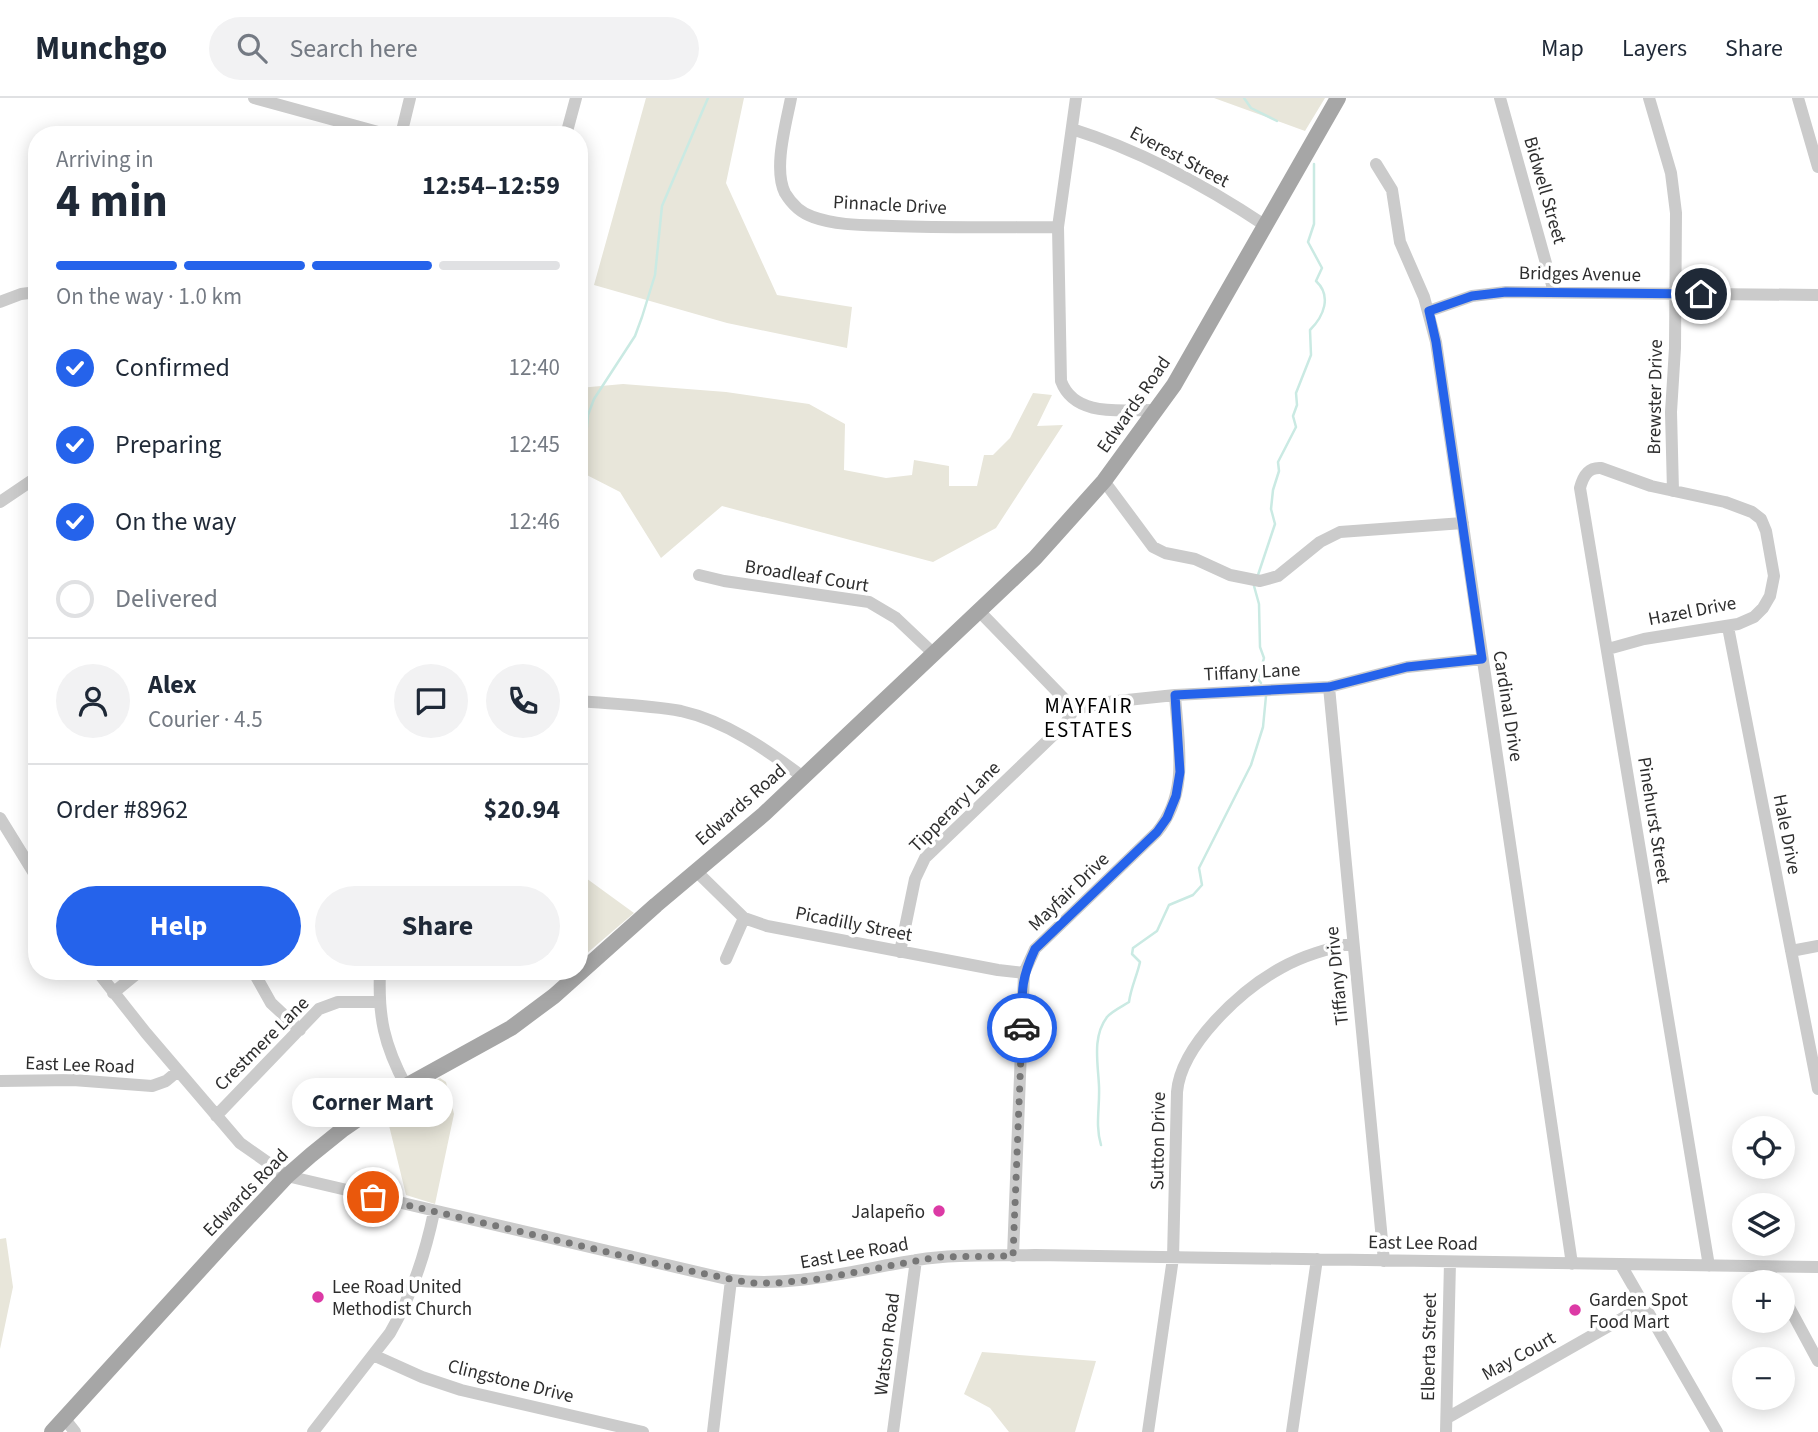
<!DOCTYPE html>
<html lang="en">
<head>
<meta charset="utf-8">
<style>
  body { margin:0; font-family:"Source Sans 3",sans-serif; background:#f2f2f3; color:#1f2937; height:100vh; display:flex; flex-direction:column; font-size:26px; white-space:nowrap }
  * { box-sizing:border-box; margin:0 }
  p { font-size:23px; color:#747a83 }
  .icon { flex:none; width:38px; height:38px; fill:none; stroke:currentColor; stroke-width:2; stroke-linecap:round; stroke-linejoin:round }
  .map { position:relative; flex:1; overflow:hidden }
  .drawer { position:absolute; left:28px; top:28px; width:560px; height:854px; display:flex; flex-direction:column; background:#fff; border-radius:28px; box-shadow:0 4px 18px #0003 }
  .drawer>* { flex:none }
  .fabs { position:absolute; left:1732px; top:1018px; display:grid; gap:14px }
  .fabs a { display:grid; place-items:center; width:63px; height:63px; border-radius:50%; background:#fff; box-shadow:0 4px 18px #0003; font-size:35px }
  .pin { position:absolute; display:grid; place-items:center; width:60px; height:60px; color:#fff; margin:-30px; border:4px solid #fff; border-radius:50%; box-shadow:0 2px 7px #0007 }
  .courier { position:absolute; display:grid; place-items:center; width:70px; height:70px; margin:-35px; border:5px solid #2563eb; border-radius:50%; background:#fff; color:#222; box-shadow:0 2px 9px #0007 }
  .bubble { position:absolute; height:49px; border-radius:24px; background:#fff; box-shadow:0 4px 18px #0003; font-size:23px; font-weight:700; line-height:49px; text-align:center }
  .head em { font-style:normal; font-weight:700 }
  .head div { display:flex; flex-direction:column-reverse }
  .head { display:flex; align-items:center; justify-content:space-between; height:119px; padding:0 28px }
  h1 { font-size:46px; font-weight:700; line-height:52px }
  .bar { display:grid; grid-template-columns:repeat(4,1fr); gap:10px 7px; align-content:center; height:84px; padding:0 28px }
  .bar i { height:9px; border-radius:5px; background:#e0e1e3 }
  .bar .active { background:#2563eb }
  .bar p { grid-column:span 4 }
  .line { display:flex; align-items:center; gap:18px; padding:0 28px; border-top:2px solid #e0e1e3 }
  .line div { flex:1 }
  .round { display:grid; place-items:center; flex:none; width:74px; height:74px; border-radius:37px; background:#f2f2f3 }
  ol { padding:0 28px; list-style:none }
  li { display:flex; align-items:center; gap:21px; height:77px }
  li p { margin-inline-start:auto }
  li .icon { padding:7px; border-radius:50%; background:#2563eb; color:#fff; stroke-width:4 }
  li:last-child { color:#747a83 }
  li i { width:38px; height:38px; border:4px solid #e0e1e3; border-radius:50% }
  .cta { display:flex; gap:14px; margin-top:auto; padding:14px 28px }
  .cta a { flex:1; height:80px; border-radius:42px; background:#2563eb; color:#fff; font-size:28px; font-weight:700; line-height:80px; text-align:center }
  .cta a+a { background:#f2f2f3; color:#1f2937 }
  header { display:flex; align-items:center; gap:42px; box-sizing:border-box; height:98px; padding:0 35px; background:#fff; border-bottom:2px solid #e0e1e3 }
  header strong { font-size:33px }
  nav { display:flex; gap:38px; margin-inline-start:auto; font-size:24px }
  .search { width:490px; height:63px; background:#f2f2f3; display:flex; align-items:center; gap:18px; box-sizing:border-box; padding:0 24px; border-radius:38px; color:#747a83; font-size:26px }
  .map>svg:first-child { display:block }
</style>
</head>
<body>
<header>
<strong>Munchgo</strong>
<div class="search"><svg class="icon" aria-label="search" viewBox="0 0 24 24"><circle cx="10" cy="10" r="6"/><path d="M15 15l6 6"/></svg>Search here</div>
<nav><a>Map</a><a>Layers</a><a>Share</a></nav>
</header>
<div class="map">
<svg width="1818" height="1334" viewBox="0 0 1818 1334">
  <rect width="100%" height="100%" fill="#fff"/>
  <path fill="#e8e6da" d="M646 0H744L726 85 777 197 852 209 847 250 727 225 594 187Z
    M1214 0H1325L1305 33Z
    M623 286 726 294 809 306 845 326 844 372 886 380 912 377 914 362 949 368V388H977L984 357H993L1010 340 1033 295 1052 297 1037 328 1063 327 996 430 933 464 722 408 661 460 620 394 579 373V290Z
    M579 775 634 815 579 862Z
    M440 980 446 984 454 1016 435 1106 406 1097 385 1011Z
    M6 1140 13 1189 0 1251V1141Z
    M982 1254 1096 1263 1075 1334H1009L990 1310 964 1296Z"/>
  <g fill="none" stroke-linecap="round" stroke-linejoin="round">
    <path stroke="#caeae3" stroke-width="2.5" d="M1244 0 1251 10 1277 23
      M579 369 585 351 588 317 594 301 635 238 642 219 655 177 662 108 708 0
      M1258 477 1275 426 1271 411 1273 392 1279 373 1278 364 1296 329 1293 318 1297 307 1296 295 1311 257 1310 232C1324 218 1332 198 1316 183L1322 170 1308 144 1314 126V66
      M1254 488 1259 506 1260 549 1264 560 1258 581 1261 585
      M1101 1047C1095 1027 1100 1009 1099 988 1098 965 1092 939 1107 919 1112 913 1123 908 1129 904 1131 889 1137 878 1140 864L1132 856 1133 850 1157 833 1169 807 1193 797 1202 787 1199 770 1251 667 1263 629 1266 598"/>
    <path stroke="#cbcbcb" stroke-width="12" d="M254 0 389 37
      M791 0C786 26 773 71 785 95 791 105 801 115 813 119 838 128 866 127 892 128 947 130 1002 129 1058 129
      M1076 0 1058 129 1061 283C1075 321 1125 311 1157 312
      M1500 0 1554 194
      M1649 0 1671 75 1676 115 1675 250 1671 314 1673 393
      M1798 0 1818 69
      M1072 31C1142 53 1206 88 1266 128
      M401 37 410 0
      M566 37 576 0
      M1376 66 1392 92 1400 144 1424 199 1436 244 1572 1166
      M0 204 21 196 37 194
      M1429 213 1472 198 1506 194 1818 197
      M1104 383 1153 449 1165 455 1195 461 1230 477 1260 483 1278 478 1320 444 1340 434 1463 425
      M0 404 37 379
      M699 477 724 483 869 504 896 520 934 556
      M979 513 1074 611 1108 604 1175 597 1329 589 1407 569 1482 561
      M1728 529 1818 991
      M1608 551 1644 541 1738 526 1754 519 1763 510 1770 498 1774 478 1766 433 1761 421 1752 414 1725 404 1651 388 1601 370C1588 369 1583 378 1580 390L1709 1168
      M1329 589 1384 1163
      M579 603C613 606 648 607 681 613 726 623 767 652 803 679
      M0 720 37 780
      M696 773 744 820 767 828 998 872 1024 875
      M1791 853 1818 848
      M900 854 915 781 925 760 1066 625 1074 611
      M726 861 744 820
      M97 873 146 935 240 1045 287 1078 731 1182C795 1190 854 1172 917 1162 955 1156 995 1158 1035 1157L1818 1169
      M253 873 271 905 300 932
      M380 873C378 919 384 947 406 988
      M113 895 140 873
      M0 983 73 982 152 988 166 983 178 973
      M216 1018 319 911 338 904H378
      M1013 1158 1024 875 1035 851 1157 734C1190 694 1178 645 1175 597
      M1621 1167 1717 1334
      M1766 1169 1776 1185
      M1783 1198 1818 1263
      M373 1257 422 1279 461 1292 643 1334
      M64 1320 75 1334
      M1447 1320 1644 1208
      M313 1334 390 1235C412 1197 425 1157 434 1114
      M713 1334 731 1182
      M893 1334 916 1162
      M1148 1334 1173 1160 1177 994C1181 947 1241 892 1281 870 1304 857 1328 851 1352 845
      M1292 1334 1317 1161
      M1446 1334 1450 1164"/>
    <path stroke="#a6a6a6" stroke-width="16" d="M52 1334 227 1142 287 1078 311 1057 342 1032 406 988 511 930 554 898 656 807 764 716 1035 460 1104 383 1174 287 1338 0"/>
  </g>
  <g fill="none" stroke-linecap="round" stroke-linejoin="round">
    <path stroke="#777" stroke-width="7" stroke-dasharray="0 12.6" d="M373 1099 671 1169 750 1185H777L819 1181 937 1159 1013 1158 1022 930"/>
    <path stroke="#2563eb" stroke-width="9" d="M1022 930C1022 895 1020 883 1035 851L1157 734 1167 720 1176 698 1180 674 1175 597 1329 589 1407 569 1482 561 1436 244 1429 213 1472 198 1506 194 1701 196"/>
  </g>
  <g fill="#dc3aa5" stroke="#fff" stroke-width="2.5">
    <circle cx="939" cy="1113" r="7"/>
    <circle cx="318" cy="1199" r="7"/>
    <circle cx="1575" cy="1212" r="7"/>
  </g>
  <g text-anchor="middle" stroke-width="7" stroke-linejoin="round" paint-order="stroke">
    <g font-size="19" fill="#2e2e2e" stroke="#fff">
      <text transform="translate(1180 58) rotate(28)" y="7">Everest Street</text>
      <text transform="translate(1546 92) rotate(74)" y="7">Bidwell Street</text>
      <text transform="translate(890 106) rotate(3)" y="7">Pinnacle Drive</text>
      <text transform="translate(1580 175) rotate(1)" y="7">Bridges Avenue</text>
      <text transform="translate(1654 299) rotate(-89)" y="7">Brewster Drive</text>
      <text transform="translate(1133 306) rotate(-55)" y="7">Edwards Road</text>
      <text transform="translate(807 477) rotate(9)" y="7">Broadleaf Court</text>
      <text transform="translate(1692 512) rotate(-11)" y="7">Hazel Drive</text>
      <text transform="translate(1252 573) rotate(-3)" y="7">Tiffany Lane</text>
      <text transform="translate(1509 608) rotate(81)" y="7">Cardinal Drive</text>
      <text transform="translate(740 706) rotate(-41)" y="7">Edwards Road</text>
      <text transform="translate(954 708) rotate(-45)" y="7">Tipperary Lane</text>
      <text transform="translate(1655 722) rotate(81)" y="7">Pinehurst Street</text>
      <text transform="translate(1788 736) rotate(79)" y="7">Hale Drive</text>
      <text transform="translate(1068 793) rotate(-44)" y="7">Mayfair Drive</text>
      <text transform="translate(854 825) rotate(11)" y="7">Picadilly Street</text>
      <text transform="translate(1336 878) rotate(-96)" y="7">Tiffany Drive</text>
      <text transform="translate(261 945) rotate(-45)" y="7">Crestmere Lane</text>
      <text transform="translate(80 966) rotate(2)" y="7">East Lee Road</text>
      <text transform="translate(1157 1043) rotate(-89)" y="7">Sutton Drive</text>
      <text transform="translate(245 1094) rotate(-46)" y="7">Edwards Road</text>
      <text transform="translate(1423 1144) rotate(1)" y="7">East Lee Road</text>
      <text transform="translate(854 1154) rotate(-10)" y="7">East Lee Road</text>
      <text transform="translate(886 1246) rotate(-83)" y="7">Watson Road</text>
      <text transform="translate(1428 1249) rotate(-89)" y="7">Elberta Street</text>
      <text transform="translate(1518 1257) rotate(-29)" y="7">May Court</text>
      <text transform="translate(511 1282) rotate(14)" y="7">Clingstone Drive</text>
    </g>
    <g font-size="19" fill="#2e2e2e" stroke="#fff" text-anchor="start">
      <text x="925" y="1120" text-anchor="end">Jalapeño</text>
      <text x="332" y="1195">Lee Road United<tspan x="332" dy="22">Methodist Church</tspan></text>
      <text x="1589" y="1208">Garden Spot<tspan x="1589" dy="22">Food Mart</tspan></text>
    </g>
    <g font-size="21" letter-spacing="2" fill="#000" stroke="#fff">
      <text x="1089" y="615">MAYFAIR<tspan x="1089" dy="24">ESTATES</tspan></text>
    </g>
  </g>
</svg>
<div class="fabs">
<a><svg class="icon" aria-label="locate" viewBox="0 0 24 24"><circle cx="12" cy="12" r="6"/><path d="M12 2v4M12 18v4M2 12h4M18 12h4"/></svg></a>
<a><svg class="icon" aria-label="layers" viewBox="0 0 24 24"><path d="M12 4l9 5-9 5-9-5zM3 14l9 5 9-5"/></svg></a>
<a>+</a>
<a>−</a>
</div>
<div class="pin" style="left:373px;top:1099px;background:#ea580c"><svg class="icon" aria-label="bag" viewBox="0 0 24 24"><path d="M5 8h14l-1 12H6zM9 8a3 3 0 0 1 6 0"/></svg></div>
<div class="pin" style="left:1701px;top:196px;background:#1f2937"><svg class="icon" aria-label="home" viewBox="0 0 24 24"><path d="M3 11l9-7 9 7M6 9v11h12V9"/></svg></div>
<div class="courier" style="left:1022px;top:930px"><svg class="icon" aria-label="car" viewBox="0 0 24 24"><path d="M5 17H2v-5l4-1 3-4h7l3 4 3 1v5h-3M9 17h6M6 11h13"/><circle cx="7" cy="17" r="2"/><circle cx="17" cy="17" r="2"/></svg></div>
<div class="bubble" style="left:292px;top:980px;width:161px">Corner Mart</div>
<section class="drawer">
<div class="head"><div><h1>4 min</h1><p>Arriving in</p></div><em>12:54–12:59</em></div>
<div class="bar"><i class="active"></i><i class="active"></i><i class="active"></i><i></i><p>On the way · 1.0 km</p></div>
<ol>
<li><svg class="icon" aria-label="check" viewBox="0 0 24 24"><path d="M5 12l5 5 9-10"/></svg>Confirmed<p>12:40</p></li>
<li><svg class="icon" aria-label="check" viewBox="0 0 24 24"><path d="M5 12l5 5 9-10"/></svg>Preparing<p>12:45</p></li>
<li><svg class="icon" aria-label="check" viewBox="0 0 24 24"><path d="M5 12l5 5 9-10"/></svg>On the way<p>12:46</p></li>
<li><i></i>Delivered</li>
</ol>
<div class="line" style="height:126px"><a class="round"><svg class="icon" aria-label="person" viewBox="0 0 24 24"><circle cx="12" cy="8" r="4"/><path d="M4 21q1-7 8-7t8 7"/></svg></a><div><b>Alex</b><p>Courier · 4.5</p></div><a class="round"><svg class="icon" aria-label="chat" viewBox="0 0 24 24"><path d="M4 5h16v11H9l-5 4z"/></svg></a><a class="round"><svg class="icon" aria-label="phone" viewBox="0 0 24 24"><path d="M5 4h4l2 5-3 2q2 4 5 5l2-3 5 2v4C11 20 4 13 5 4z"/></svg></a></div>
<div class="line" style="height:91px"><div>Order #8962</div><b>$20.94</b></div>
<div class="cta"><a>Help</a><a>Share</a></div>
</section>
</div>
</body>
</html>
